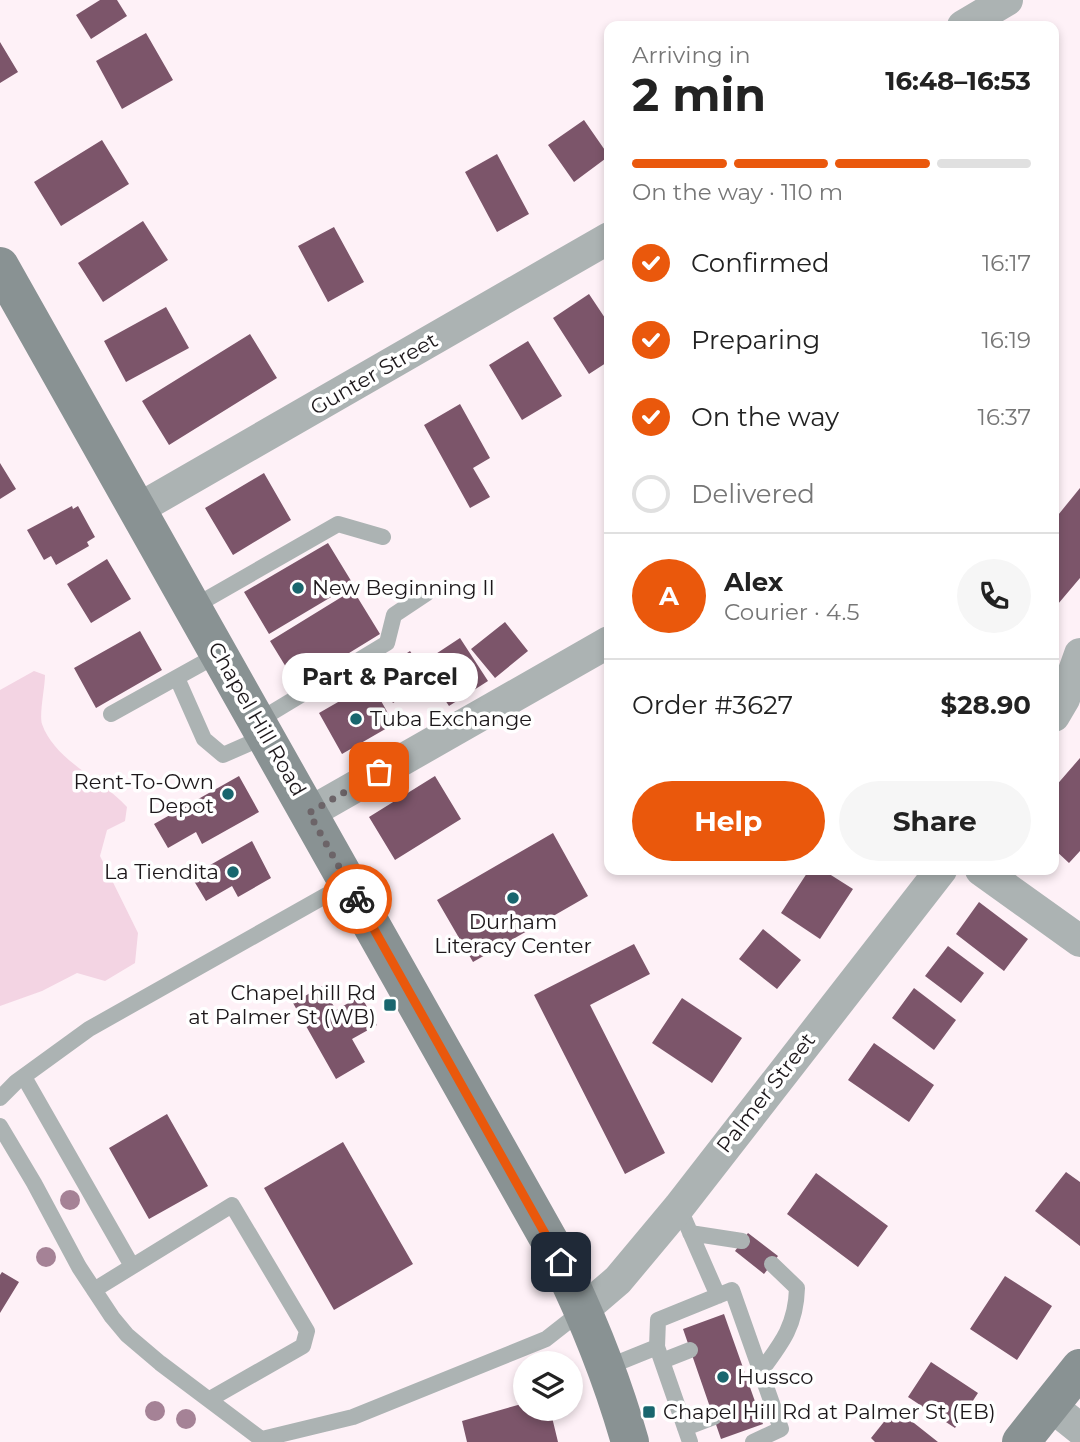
<!DOCTYPE html>
<html lang="en">
<head>
<meta charset="utf-8">
<style>
  body { margin:0; font-family:Montserrat,sans-serif; background:#f6f6f6; color:#222; height:100vh; display:flex; flex-direction:column; font-size:26px; white-space:nowrap }
  * { box-sizing:border-box; margin:0 }
  p { font-size:23px; color:#767676 }
  .icon { flex:none; width:38px; height:38px; fill:none; stroke:currentColor; stroke-width:2; stroke-linecap:round; stroke-linejoin:round }
  .map { position:relative; flex:1; overflow:hidden }
  .details { position:absolute; left:604px; top:21px; width:455px; height:854px; display:flex; flex-direction:column; background:#fff; border-radius:14px; box-shadow:0 4px 10px #0003 }
  .details>* { flex:none }
  .fabs { position:absolute; left:513px; top:1351px; display:grid; gap:14px }
  .fabs a { display:grid; place-items:center; width:70px; height:70px; border-radius:50%; background:#fff; box-shadow:0 4px 10px #0003; font-size:35px }
  .pin { position:absolute; display:grid; place-items:center; width:60px; height:60px; color:#fff; margin:-30px; border-radius:14px; box-shadow:0 4px 10px #0006 }
  .courier { position:absolute; display:grid; place-items:center; width:70px; height:70px; margin:-35px; border:5px solid #ea580c; border-radius:50%; background:#fff; color:#222; box-shadow:0 2px 9px #0007 }
  .bubble { position:absolute; height:49px; border-radius:24px; background:#fff; box-shadow:0 4px 10px #0003; font-size:23px; font-weight:700; line-height:49px; text-align:center }
  .headline em { font-style:normal; font-weight:700 }
  .headline div { display:flex; flex-direction:column-reverse }
  .headline { display:flex; align-items:center; justify-content:space-between; height:119px; padding:0 28px }
  h1 { font-size:46px; font-weight:700; line-height:52px }
  .bar { display:grid; grid-template-columns:repeat(4,1fr); gap:10px 7px; align-content:center; height:84px; padding:0 28px }
  .bar i { height:9px; border-radius:5px; background:#e0e0e0 }
  .bar .active { background:#ea580c }
  .bar p { grid-column:span 4 }
  .line { display:flex; align-items:center; gap:18px; padding:0 28px; border-top:2px solid #e0e0e0 }
  .line div { flex:1 }
  .round { display:grid; place-items:center; flex:none; width:74px; height:74px; border-radius:37px; background:#f6f6f6 }
  ol { padding:0 28px; list-style:none }
  li { display:flex; align-items:center; gap:21px; height:77px }
  li p { margin-inline-start:auto }
  li .icon { padding:7px; border-radius:50%; background:#ea580c; color:#fff; stroke-width:4 }
  li:last-child { color:#767676 }
  li i { width:38px; height:38px; border:4px solid #e0e0e0; border-radius:50% }
  .button { display:flex; gap:14px; margin-top:auto; padding:14px 28px }
  .button a { flex:1; height:80px; border-radius:42px; background:#ea580c; color:#fff; font-size:28px; font-weight:700; line-height:80px; text-align:center }
  .button a+a { background:#f6f6f6; color:#222 }
  .map>svg:first-child { display:block }
</style>
</head>
<body>
<div class="map">
<svg width="1080" height="1442" viewBox="0 0 1080 1442">
  <rect width="100%" height="100%" fill="#fef1f7"/>
  <path fill="#f3d4e3" d="M34 671 45 675C45 687 39 715 42 724 55 761 102 779 127 807L125 821 107 830 100 856 138 933 135 963 105 981 77 973 42 991 0 1006V690Z"/>
  <path fill="#7c556a" d="M100 0H117L127 16 91 39 76 15Z
    M146 33 173 80 122 109 96 61Z
    M0 42 18 72 0 83Z
    M584 120 609 156 574 182 548 145Z
    M102 140 129 184 61 226 34 182Z
    M497 154 529 214 497 232 465 172Z
    M143 221 168 260 103 302 78 263Z
    M334 227 364 282 328 302 298 246Z
    M589 294 609 324V361L589 374 553 318Z
    M166 307 189 348 126 382 104 341Z
    M250 334 277 378 169 445 142 401Z
    M528 341 562 396 522 420 489 365Z
    M460 404 490 458 473 468 490 497 470 508 424 425Z
    M0 463 16 489 0 499Z
    M264 473 291 520 233 555 205 508Z
    M1080 488V578L1058 604 1054 600V520Z
    M72 506 73 509 78 506 95 537 87 542 89 546 56 565 51 556 44 560 27 530Z
    M328 543 353 584 269 634 244 592Z
    M107 559 131 599 91 623 67 584Z
    M353 590 380 634 297 685 270 641Z
    M505 622 528 651 495 678 471 649Z
    M140 631 162 670 96 708 74 668Z
    M460 638 488 681 449 706 431 679 393 703 374 675 410 651 419 665Z
    M371 683 394 724 342 754 319 713Z
    M1080 758V851L1069 863 1054 849V788Z
    M239 776 259 812 202 844 196 832 168 848 154 824Z
    M435 776 461 819 395 860 369 817Z
    M553 833 588 896 473 962 437 900Z
    M252 841 271 878 238 897 232 886 206 901 191 876Z
    M809 870H823L853 889 820 939 781 913Z
    M979 902 1028 939 1004 971 956 934Z
    M763 929 801 960 777 989 739 959Z
    M634 944 650 974 590 1005 665 1153 625 1174 534 995Z
    M948 946 984 973 961 1003 925 976Z
    M322 986 336 1010 361 996 377 1025 352 1039 365 1062 336 1079 293 1003Z
    M914 988 956 1020 934 1050 892 1018Z
    M682 998 742 1038 712 1083 652 1043Z
    M874 1043 934 1085 909 1122 848 1080Z
    M167 1114 208 1186 149 1219 109 1148Z
    M343 1142 413 1264 334 1310 264 1188Z
    M1066 1172 1080 1182V1246L1035 1211Z
    M816 1173 888 1226 858 1267 787 1214Z
    M748 1233 778 1256 764 1274 735 1251Z
    M2 1272 19 1282 0 1313V1275Z
    M1005 1276 1052 1306 1017 1360 970 1329Z
    M724 1314 763 1424 721 1439 683 1329Z
    M931 1362 978 1393 955 1428 908 1397Z
    M525 1403V1409H550L558 1442H467L462 1421Z
    M895 1408 938 1442H875L871 1438Z"/>
  <g fill="none" stroke-linecap="round" stroke-linejoin="round">
    <path stroke="#acb3b3" stroke-width="16" d="M193 607 338 524 383 537
      M177 678 204 739 223 755 266 736
      M111 714 219 654
      M258 721 387 643 394 615 427 593
      M24 1077 132 1266
      M0 1098 16 1082 89 1029 348 883
      M0 1126 34 1183 79 1267 112 1317 127 1335 160 1363 265 1442
      M679 1207 718 1296
      M690 1233 742 1241
      M94 1290 232 1205 307 1331 303 1346 210 1399
      M657 1347 658 1320 732 1290 781 1429 753 1442
      M662 1361 690 1350
      M605 1368 657 1347 690 1442
      M761 1371C782 1343 796 1325 797 1288L772 1264
      M685 1428 714 1417
      M262 1439 353 1417 546 1339 583 1310"/>
    <path stroke="#acb3b3" stroke-width="32" d="M963 26 1007 0
      M138 509 609 238
      M1054 716 1064 699 1080 654
      M309 813 609 642
      M981 870 1080 941
      M583 1310 618 1280 679 1207 941 870
      M1050 1405 1080 1429"/>
    <path stroke="#899293" stroke-width="38" d="M0 266 549 1240C582 1304 610 1372 630 1442
      M1021 1442 1080 1368"/>
  </g>
  <g fill="#a58296">
    <circle cx="70" cy="1200" r="10"/>
    <circle cx="46" cy="1257" r="10"/>
    <circle cx="155" cy="1411" r="10"/>
    <circle cx="186" cy="1419" r="10"/>
  </g>
  <g fill="none" stroke-linecap="round" stroke-linejoin="round">
    <path stroke="#6c6468" stroke-width="7" stroke-dasharray="0 12.6" d="M357 899 309 813 379 772"/>
    <path stroke="#ea580c" stroke-width="9" d="M357 899 561 1262"/>
  </g>
  <g fill="#19666e" stroke="#fff" stroke-width="2.5">
    <circle cx="298" cy="588" r="7"/>
    <circle cx="356" cy="719" r="7"/>
    <circle cx="228" cy="794" r="7"/>
    <circle cx="233" cy="872" r="7"/>
    <circle cx="513" cy="898" r="7"/>
    <rect x="383" y="998" width="14" height="14" rx="3.5"/>
    <circle cx="723" cy="1377" r="7"/>
    <rect x="642" y="1405" width="14" height="14" rx="3.5"/>
  </g>
  <g text-anchor="middle" stroke-width="7" stroke-linejoin="round" paint-order="stroke">
    <g font-size="21" fill="#1d181b" stroke="#fff">
      <text transform="translate(374 374) rotate(-30)" y="7">Gunter Street</text>
      <text transform="translate(257 719) rotate(60)" y="7">Chapel Hill Road</text>
      <text transform="translate(766 1093) rotate(-52)" y="7">Palmer Street</text>
    </g>
    <g font-size="21" fill="#1d181b" stroke="#fff" text-anchor="start">
      <text x="312" y="595">New Beginning II</text>
      <text x="370" y="726">Tuba Exchange</text>
      <text x="214" y="789" text-anchor="end">Rent-To-Own<tspan x="214" dy="24">Depot</tspan></text>
      <text x="219" y="879" text-anchor="end">La Tiendita</text>
      <text x="513" y="929" text-anchor="middle">Durham<tspan x="513" dy="24">Literacy Center</tspan></text>
      <text x="376" y="1000" text-anchor="end">Chapel hill Rd<tspan x="376" dy="24">at Palmer St (WB)</tspan></text>
      <text x="737" y="1384">Hussco</text>
      <text x="663" y="1419">Chapel Hill Rd at Palmer St (EB)</text>
    </g>
  </g>
</svg>
<div class="fabs">
<a><svg class="icon" aria-label="layers" viewBox="0 0 24 24"><path d="M12 4l9 5-9 5-9-5zM3 14l9 5 9-5"/></svg></a>
</div>
<div class="pin" style="left:379px;top:772px;background:#ea580c"><svg class="icon" aria-label="bag" viewBox="0 0 24 24"><path d="M5 8h14l-1 12H6zM9 8a3 3 0 0 1 6 0"/></svg></div>
<div class="pin" style="left:561px;top:1262px;background:#1f2937"><svg class="icon" aria-label="home" viewBox="0 0 24 24"><path d="M3 11l9-7 9 7M6 9v11h12V9"/></svg></div>
<div class="courier" style="left:357px;top:899px"><svg class="icon" aria-label="bike" viewBox="0 0 24 24"><circle cx="6" cy="16" r="4"/><circle cx="18" cy="16" r="4"/><path d="M6 16l4-8h5l3 8M10 8l3 8H6M13 5h3"/></svg></div>
<div class="bubble" style="left:282px;top:653px;width:196px">Part &amp; Parcel</div>
<section class="details">
<div class="headline"><div><h1>2 min</h1><p>Arriving in</p></div><em>16:48–16:53</em></div>
<div class="bar"><i class="active"></i><i class="active"></i><i class="active"></i><i></i><p>On the way · 110 m</p></div>
<ol>
<li><svg class="icon" aria-label="check" viewBox="0 0 24 24"><path d="M5 12l5 5 9-10"/></svg>Confirmed<p>16:17</p></li>
<li><svg class="icon" aria-label="check" viewBox="0 0 24 24"><path d="M5 12l5 5 9-10"/></svg>Preparing<p>16:19</p></li>
<li><svg class="icon" aria-label="check" viewBox="0 0 24 24"><path d="M5 12l5 5 9-10"/></svg>On the way<p>16:37</p></li>
<li><i></i>Delivered</li>
</ol>
<div class="line" style="height:126px"><b class="round" style="background:#ea580c;color:#fff">A</b><div><b>Alex</b><p>Courier · 4.5</p></div><a class="round"><svg class="icon" aria-label="phone" viewBox="0 0 24 24"><path d="M5 4h4l2 5-3 2q2 4 5 5l2-3 5 2v4C11 20 4 13 5 4z"/></svg></a></div>
<div class="line" style="height:91px"><div>Order #3627</div><b>$28.90</b></div>
<div class="button"><a>Help</a><a>Share</a></div>
</section>
</div>
</body>
</html>
